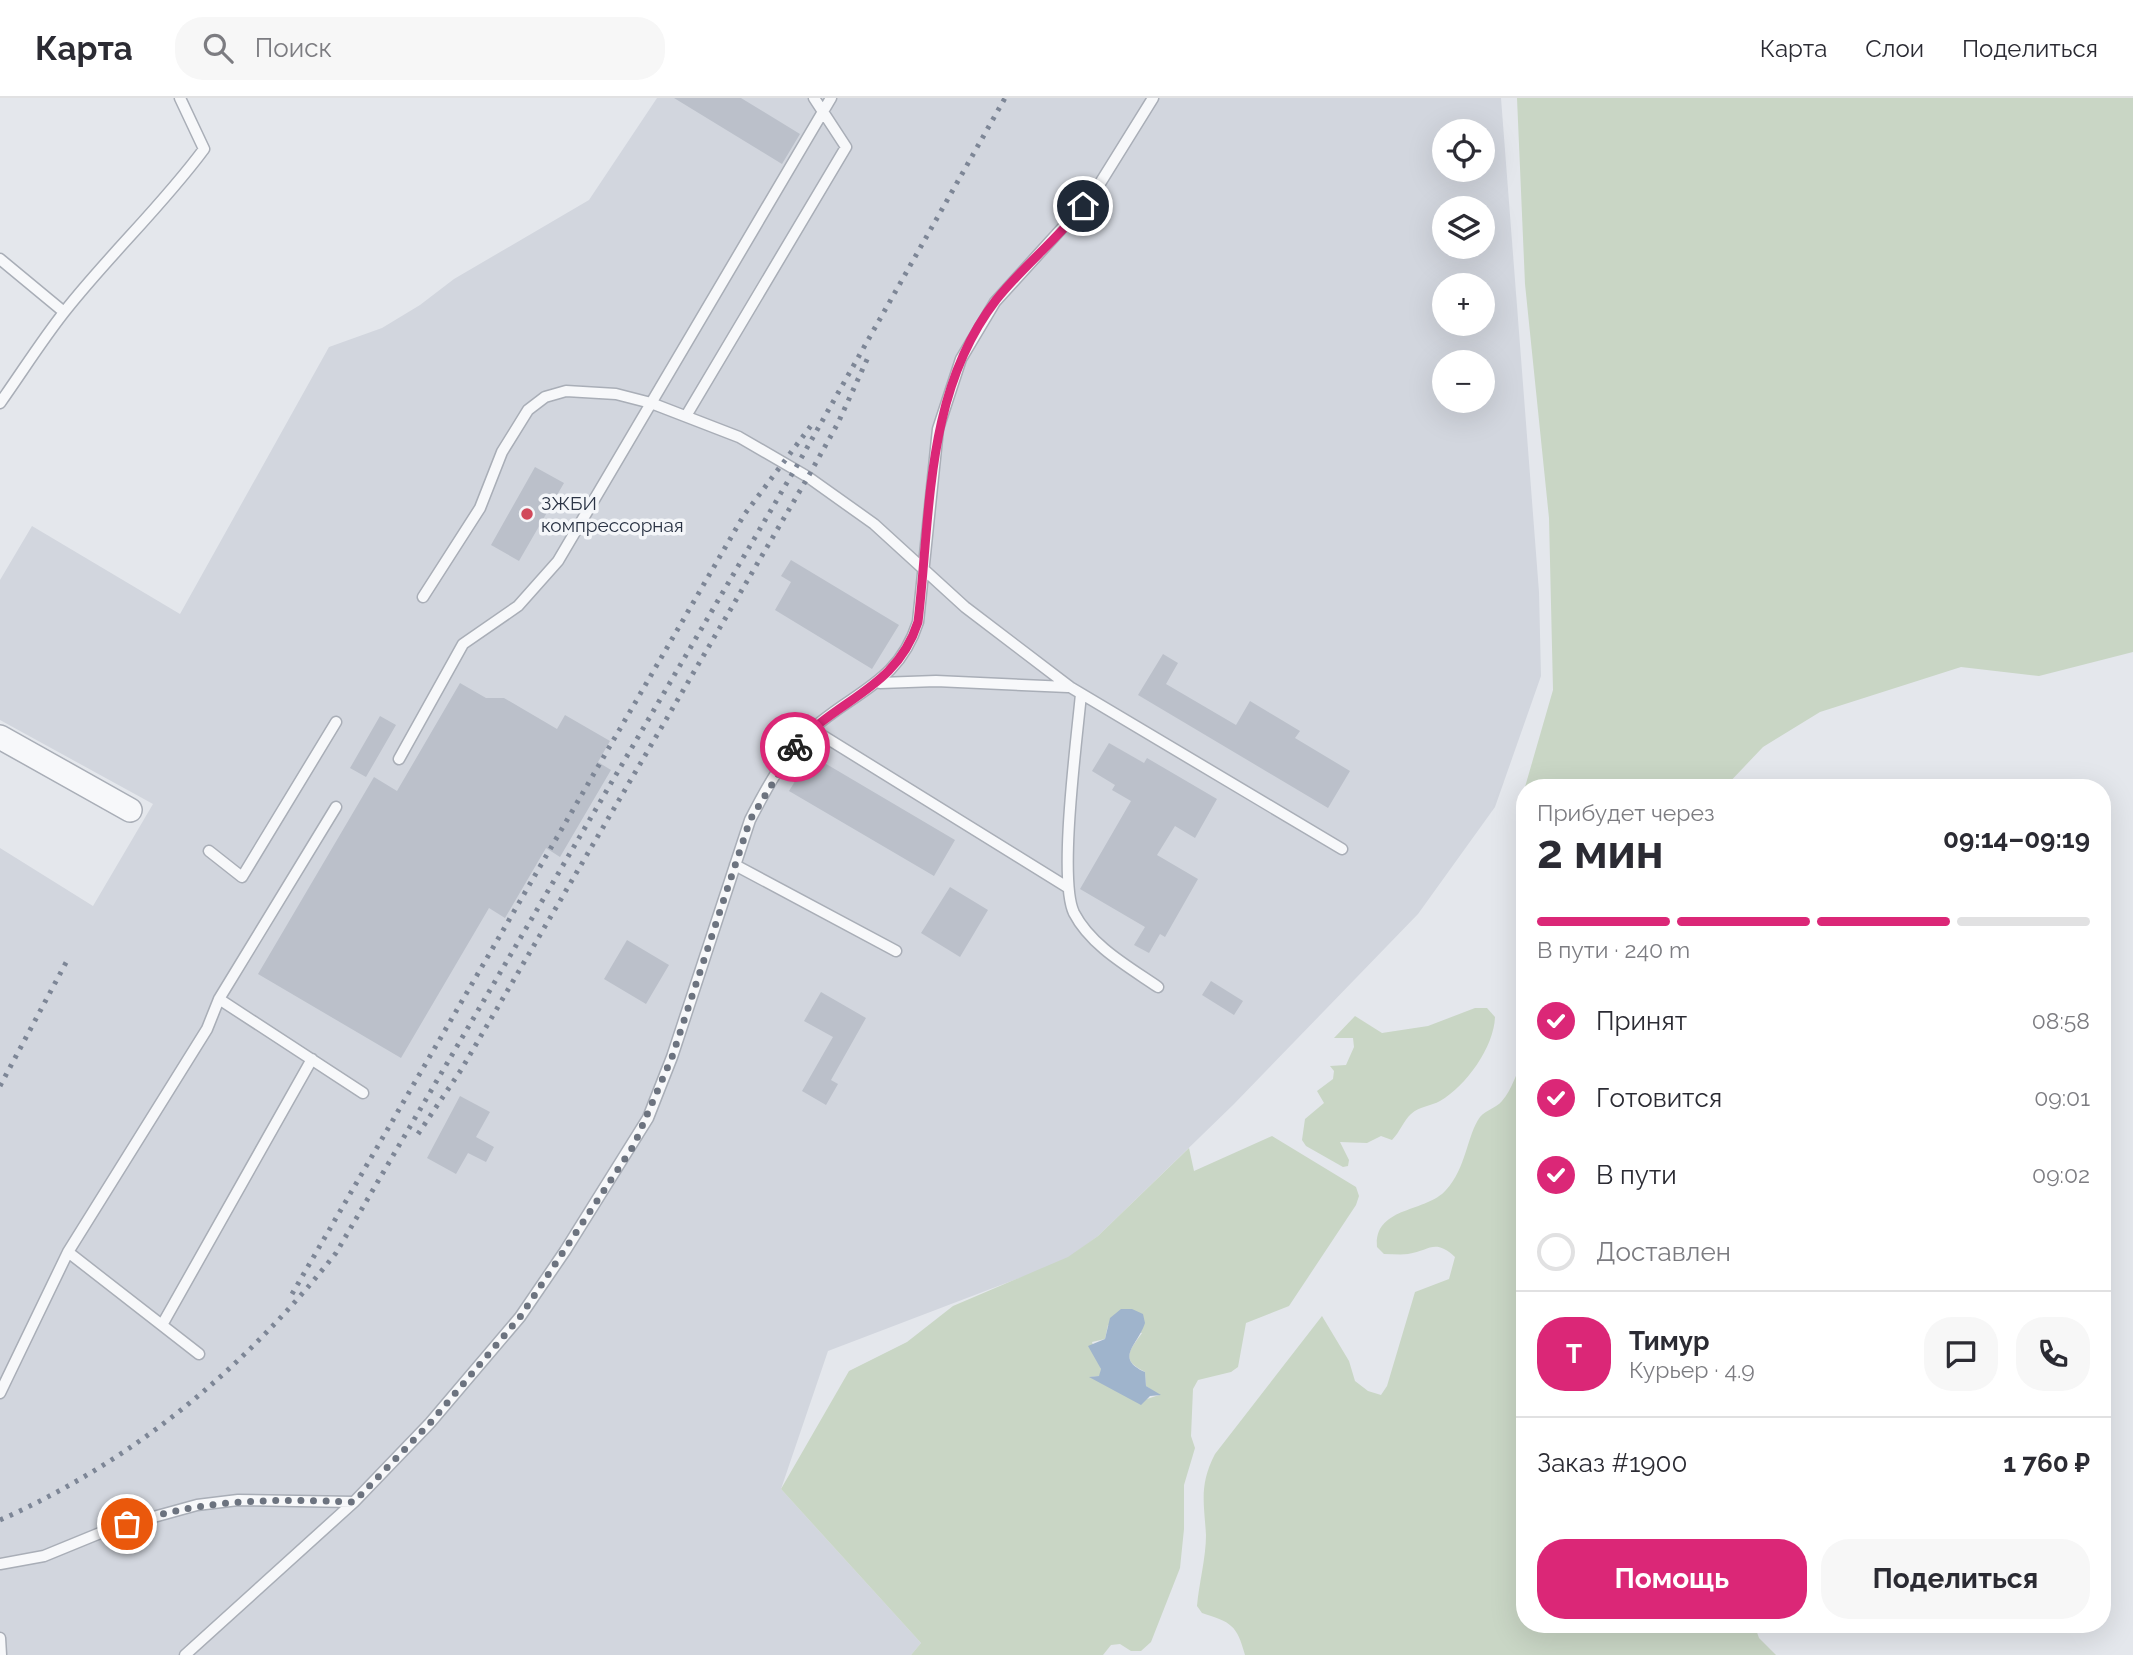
<!DOCTYPE html>
<html lang="ru">
<head>
<meta charset="utf-8">
<style>
  body { margin:0; font-family:Raleway,sans-serif; background:#f7f7f7; color:#2b2b33; height:100vh; display:flex; flex-direction:column; font-size:26px; white-space:nowrap }
  * { box-sizing:border-box; margin:0 }
  p { font-size:23px; color:#7c7c81 }
  .icon { flex:none; width:38px; height:38px; fill:none; stroke:currentColor; stroke-width:2; stroke-linecap:round; stroke-linejoin:round }
  .map { position:relative; flex:1; overflow:hidden }
  .sheet { position:absolute; left:1516px; top:681px; width:595px; height:854px; display:flex; flex-direction:column; background:#fff; border-radius:28px; box-shadow:0 7px 28px #0002 }
  .sheet>* { flex:none }
  .tools { position:absolute; left:1432px; top:21px; display:grid; gap:14px }
  .tools a { display:grid; place-items:center; width:63px; height:63px; border-radius:50%; background:#fff; box-shadow:0 7px 28px #0002; font-size:35px }
  .pin { position:absolute; display:grid; place-items:center; width:60px; height:60px; color:#fff; margin:-30px; border:4px solid #fff; border-radius:50%; box-shadow:0 2px 7px #0007 }
  .courier { position:absolute; display:grid; place-items:center; width:70px; height:70px; margin:-35px; border:5px solid #db2777; border-radius:50%; background:#fff; color:#222; box-shadow:0 2px 9px #0007 }
  .headline em { font-style:normal; font-weight:700 }
  .headline div { display:flex; flex-direction:column-reverse }
  .headline { display:flex; align-items:center; justify-content:space-between; height:119px; padding:0 21px }
  h1 { font-size:46px; font-weight:700; line-height:52px }
  .bar { display:grid; grid-template-columns:repeat(4,1fr); gap:10px 7px; align-content:center; height:84px; padding:0 21px }
  .bar i { height:9px; border-radius:5px; background:#e1e1e2 }
  .bar .selected { background:#db2777 }
  .bar p { grid-column:span 4 }
  .line { display:flex; align-items:center; gap:18px; padding:0 21px; border-top:2px solid #e1e1e2 }
  .line div { flex:1 }
  .round { display:grid; place-items:center; flex:none; width:74px; height:74px; border-radius:28px; background:#f7f7f7 }
  ol { padding:0 21px; list-style:none }
  li { display:flex; align-items:center; gap:21px; height:77px }
  li p { margin-inline-start:auto }
  li .icon { padding:7px; border-radius:50%; background:#db2777; color:#fff; stroke-width:4 }
  li:last-child { color:#7c7c81 }
  li i { width:38px; height:38px; border:4px solid #e1e1e2; border-radius:50% }
  .button { display:flex; gap:14px; margin-top:auto; padding:14px 21px }
  .button a { flex:1; height:80px; border-radius:28px; background:#db2777; color:#fff; font-size:28px; font-weight:700; line-height:80px; text-align:center }
  .button a+a { background:#f7f7f7; color:#2b2b33 }
  header { display:flex; align-items:center; gap:42px; box-sizing:border-box; height:98px; padding:0 35px; background:#fff; border-bottom:2px solid #e1e1e2 }
  header strong { font-size:33px }
  nav { display:flex; gap:38px; margin-inline-start:auto; font-size:24px }
  .search { width:490px; height:63px; background:#f7f7f7; display:flex; align-items:center; gap:18px; box-sizing:border-box; padding:0 24px; border-radius:28px; color:#7c7c81; font-size:26px }
  .map>svg:first-child { display:block }
</style>
</head>
<body>
<header>
<strong>Карта</strong>
<div class="search"><svg class="icon" aria-label="search" viewBox="0 0 24 24"><circle cx="10" cy="10" r="6"/><path d="M15 15l6 6"/></svg>Поиск</div>
<nav><a>Карта</a><a>Слои</a><a>Поделиться</a></nav>
</header>
<div class="map">
<svg width="2133" height="1557" viewBox="0 0 2133 1557">
  <rect width="100%" height="100%" fill="#e4e7ec"/>
  <path fill="#d2d6de" fill-rule="evenodd" d="M657 0H1501L1539 494 1541 578 1495 709 1418 816 1234 1006 1098 1138 1068 1160 1038 1173 828 1253 781 1391 921 1545 911 1557H0V750L93 808 153 706 0 622V482L32 428 180 516 329 249 382 230 420 207 454 181 589 102ZM1444 33H1482V72H1444ZM1444 110H1482V149H1444ZM1444 187H1482V226H1444ZM1444 264H1482V303H1444Z"/>
  <path fill="#c9d6c5" fill-rule="evenodd" d="M1517 0H2133V554L2039 578 1961 569 1820 614 1763 649 1725 689H1525L1553 592 1549 420 1525 186Z
    M1475 910H1487L1495 919C1494 949 1466 988 1440 1003 1431 1008 1420 1008 1411 1016 1404 1022 1400 1034 1392 1042L1381 1038 1367 1045 1340 1044 1349 1062 1348 1068 1343 1069 1306 1048 1302 1042 1305 1021 1324 1005 1317 993 1333 981 1334 973 1330 968 1346 967 1354 949 1353 940H1334L1355 918 1382 935 1428 928Z
    M1524 960V1526H1754L1759 1540 1776 1557H1245C1237 1527 1231 1524 1202 1515L1197 1508C1199 1485 1206 1460 1206 1437 1204 1404 1199 1387 1215 1356L1322 1218 1349 1263 1355 1283 1368 1293 1381 1297 1387 1288 1415 1194 1449 1181 1455 1159C1434 1140 1430 1153 1408 1156 1401 1157 1392 1156 1384 1156L1377 1149C1374 1108 1426 1115 1446 1092 1466 1071 1467 1037 1480 1019 1486 1012 1496 1010 1502 1003 1512 992 1517 973 1524 960Z
    M1272 1038 1356 1089 1359 1098 1356 1107 1289 1208 1246 1225 1238 1269 1231 1274 1198 1282 1193 1291 1191 1338 1195 1350 1184 1387V1431L1180 1470 1151 1544 1141 1553H1131L1120 1546 1111 1547 1103 1557H911L921 1545 781 1391 849 1273 907 1244 953 1208 1068 1159 1098 1138 1189 1050 1194 1073ZM1108 1227 1142 1235C1129 1253 1120 1262 1145 1274L1146 1288 1159 1297 1144 1302 1091 1279 1100 1278 1101 1271 1092 1244 1105 1241Z"/>
  <path fill="#9fb4cc" d="M1121 1211H1132L1143 1216 1145 1225C1138 1247 1114 1260 1145 1274L1146 1288 1161 1297 1150 1298 1141 1307 1089 1279 1099 1278 1101 1271 1088 1248 1105 1241 1110 1220Z"/>
  <path fill="#bbc0ca" d="M674 0H741L800 36 782 66Z
    M535 369 564 385 519 463 491 447Z
    M791 462 899 527 872 571 775 512 791 484 781 478Z
    M1163 556 1178 565 1166 586 1236 627 1250 603 1300 633 1295 640 1350 673 1328 710 1138 597Z
    M460 585 486 600H504L557 631 565 617 610 643 598 664 611 672 560 759 546 750 505 820 489 810 401 960 258 876 374 679 397 693Z
    M380 618 396 627 366 679 350 670Z
    M1109 645 1144 665 1147 660 1217 701 1195 740 1175 728 1157 757 1198 781 1165 839 1160 836 1149 855 1134 847 1145 829 1080 791 1131 703 1112 692 1115 687 1092 673Z
    M811 657 955 742 934 778 789 693Z
    M950 789 988 812 960 859 921 835Z
    M627 842 669 867 646 906 604 881Z
    M1211 883 1243 903 1234 917 1202 897Z
    M821 894 866 920 831 982 838 986 826 1007 802 993 833 939 804 923Z
    M460 998 490 1014 476 1039 494 1049 486 1064 468 1055 456 1076 427 1060Z"/>
  <g fill="none" stroke-linecap="round" stroke-linejoin="round">
    <defs>
      <path id="service" d="M0 161 64 214
        M0 305C22 274 42 242 65 213 109 157 162 108 204 51L180 0
        M686 318 846 49 814 0
        M423 499 480 410 502 354 528 312 545 299 566 293 616 296 651 305 739 339 808 379 874 426 965 509 1070 589 1342 751
        M880 585 936 583 1068 589
        M1081 596C1077 640 1058 782 1074 815 1091 848 1129 869 1158 889
        M812 631 1067 789
        M399 661 463 546 518 508 558 463 831 0
        M209 753 242 779 336 624
        M735 767 896 853
        M219 901 363 995
        M68 1154 199 1256
        M162 1227 312 961
        M0 1295 68 1154 207 931 219 901 336 709
        M0 1466 44 1458 110 1431 197 1407 238 1402 354 1404
        M0 1540 1 1557
        M185 1557 354 1404 430 1325 520 1219 565 1153 648 1020 672 959 750 722C766 691 784 657 810 633 854 593 898 586 918 524L938 331 961 261 995 204 1094 95 1153 0"/>
      <path id="tertiary" d="M0 639 130 712"/>
    </defs>
    <use href="#service" stroke="#a9aeb7" stroke-width="13"/>
    <use href="#tertiary" stroke="#a9aeb7" stroke-width="26"/>
    <use href="#service" stroke="#f7f8fa" stroke-width="10"/>
    <use href="#tertiary" stroke="#f7f8fa" stroke-width="23"/>
    <path stroke="#7d8696" stroke-width="5" stroke-dasharray="3.5 7" stroke-linecap="butt" d="M0 988 69 859
      M418 1036 461 972 808 379 838 325 870 255
      M292 1196 744 417 813 325
      M0 1422C135 1362 245 1270 336 1155L795 371 1005 0"/>
  </g>
  <g fill="none" stroke-linecap="round" stroke-linejoin="round">
    <path stroke="#6c737f" stroke-width="7" stroke-dasharray="0 12.6" d="M127 1426C207 1400 272 1401 354 1404L430 1325 520 1219 634 1047 672 959 750 722 795 649"/>
    <path stroke="#db2777" stroke-width="9" d="M795 649C837 600 896 592 918 524 931 414 925 294 996 202 1023 168 1057 142 1083 108"/>
  </g>
  <circle fill="#d1495b" stroke="#f4f6f9" stroke-width="2.5" cx="527" cy="416" r="7"/>
  <g text-anchor="middle" stroke-width="7" stroke-linejoin="round" paint-order="stroke">
    <g font-size="19" fill="#2b3445" stroke="#f4f6f9" text-anchor="start">
      <text x="541" y="412">ЗЖБИ<tspan x="541" dy="22">компрессорная</tspan></text>
    </g>
  </g>
</svg>
<div class="tools">
<a><svg class="icon" aria-label="locate" viewBox="0 0 24 24"><circle cx="12" cy="12" r="6"/><path d="M12 2v4M12 18v4M2 12h4M18 12h4"/></svg></a>
<a><svg class="icon" aria-label="layers" viewBox="0 0 24 24"><path d="M12 4l9 5-9 5-9-5zM3 14l9 5 9-5"/></svg></a>
<a>+</a>
<a>−</a>
</div>
<div class="pin" style="left:127px;top:1426px;background:#ea580c"><svg class="icon" aria-label="bag" viewBox="0 0 24 24"><path d="M5 8h14l-1 12H6zM9 8a3 3 0 0 1 6 0"/></svg></div>
<div class="pin" style="left:1083px;top:108px;background:#1f2937"><svg class="icon" aria-label="home" viewBox="0 0 24 24"><path d="M3 11l9-7 9 7M6 9v11h12V9"/></svg></div>
<div class="courier" style="left:795px;top:649px"><svg class="icon" aria-label="bike" viewBox="0 0 24 24"><circle cx="6" cy="16" r="4"/><circle cx="18" cy="16" r="4"/><path d="M6 16l4-8h5l3 8M10 8l3 8H6M13 5h3"/></svg></div>
<section class="sheet">
<div class="headline"><div><h1>2 мин</h1><p>Прибудет через</p></div><em>09:14–09:19</em></div>
<div class="bar"><i class="selected"></i><i class="selected"></i><i class="selected"></i><i></i><p>В пути · 240 m</p></div>
<ol>
<li><svg class="icon" aria-label="check" viewBox="0 0 24 24"><path d="M5 12l5 5 9-10"/></svg>Принят<p>08:58</p></li>
<li><svg class="icon" aria-label="check" viewBox="0 0 24 24"><path d="M5 12l5 5 9-10"/></svg>Готовится<p>09:01</p></li>
<li><svg class="icon" aria-label="check" viewBox="0 0 24 24"><path d="M5 12l5 5 9-10"/></svg>В пути<p>09:02</p></li>
<li><i></i>Доставлен</li>
</ol>
<div class="line" style="height:126px"><b class="round" style="background:#db2777;color:#fff">Т</b><div><b>Тимур</b><p>Курьер · 4.9</p></div><a class="round"><svg class="icon" aria-label="chat" viewBox="0 0 24 24"><path d="M4 5h16v11H9l-5 4z"/></svg></a><a class="round"><svg class="icon" aria-label="phone" viewBox="0 0 24 24"><path d="M5 4h4l2 5-3 2q2 4 5 5l2-3 5 2v4C11 20 4 13 5 4z"/></svg></a></div>
<div class="line" style="height:91px"><div>Заказ #1900</div><b>1 760 ₽</b></div>
<div class="button"><a>Помощь</a><a>Поделиться</a></div>
</section>
</div>
</body>
</html>
